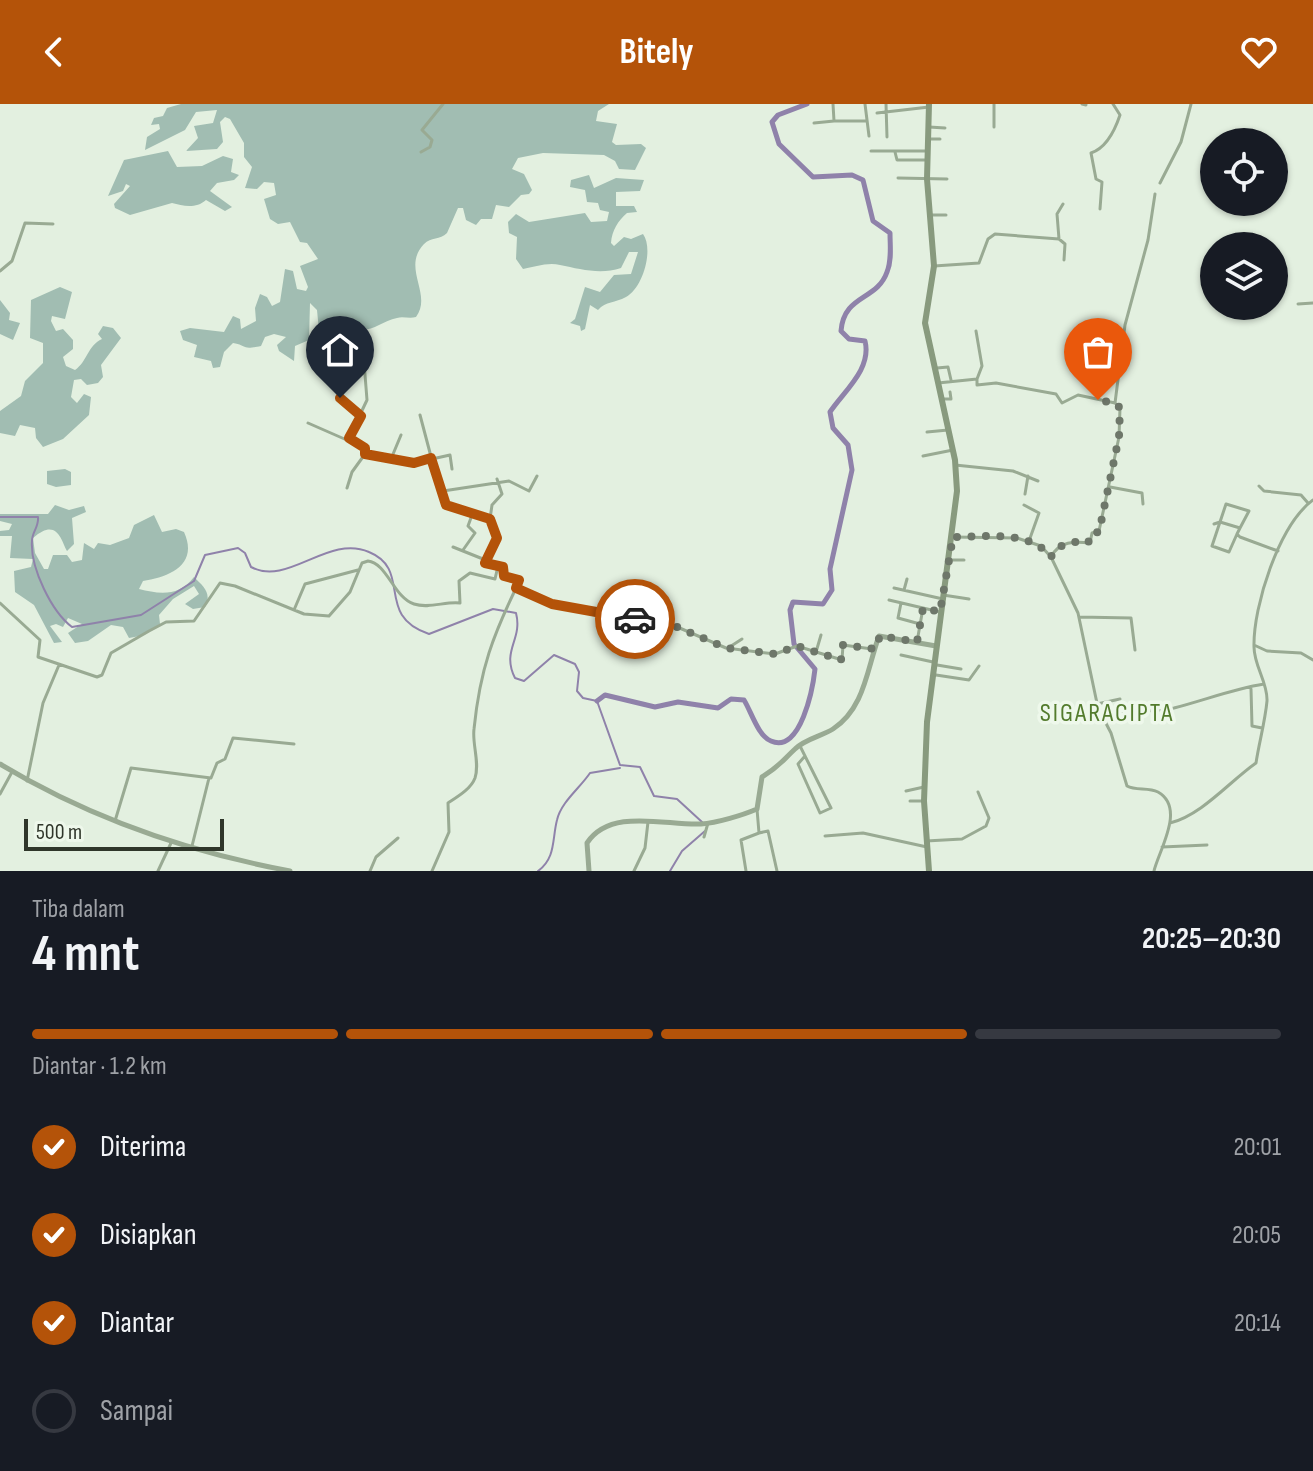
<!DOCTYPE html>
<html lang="id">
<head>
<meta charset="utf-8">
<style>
  body { margin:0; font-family:"Sofia Sans Condensed",sans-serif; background:#20242c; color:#f1f3f6; height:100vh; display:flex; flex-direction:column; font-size:30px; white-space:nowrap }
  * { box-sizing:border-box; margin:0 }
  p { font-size:26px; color:#9ea1a6 }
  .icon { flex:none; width:44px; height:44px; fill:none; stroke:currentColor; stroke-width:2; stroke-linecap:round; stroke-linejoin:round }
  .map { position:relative; height:767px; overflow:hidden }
  .drawer { display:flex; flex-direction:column; background:#171b24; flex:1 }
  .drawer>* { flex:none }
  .fabs { position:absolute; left:1200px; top:24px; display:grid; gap:16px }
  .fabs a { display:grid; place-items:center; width:88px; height:88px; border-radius:50%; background:#171b24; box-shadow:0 2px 6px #0004; font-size:40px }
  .scale { position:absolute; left:24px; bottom:20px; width:200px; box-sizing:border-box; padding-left:8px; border:4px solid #2f362a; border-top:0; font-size:22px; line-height:28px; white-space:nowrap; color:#2f362a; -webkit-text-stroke:6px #eef8eb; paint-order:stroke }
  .pin { position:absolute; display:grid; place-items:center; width:68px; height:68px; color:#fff; margin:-82px -34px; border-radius:50% 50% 50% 0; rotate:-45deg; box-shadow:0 0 8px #0007 }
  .pin .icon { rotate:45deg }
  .courier { position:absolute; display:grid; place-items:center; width:80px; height:80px; margin:-40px; border:6px solid #b45309; border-radius:50%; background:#fff; color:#222; box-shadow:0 2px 10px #0007 }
  .headline em { font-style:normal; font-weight:700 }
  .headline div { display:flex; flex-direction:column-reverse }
  .headline { display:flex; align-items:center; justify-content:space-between; height:136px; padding:0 32px }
  h1 { font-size:52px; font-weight:700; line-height:60px }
  .bar { display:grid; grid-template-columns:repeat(4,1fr); gap:12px 8px; align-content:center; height:96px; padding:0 32px }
  .bar i { height:10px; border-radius:6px; background:#363941 }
  .bar .current { background:#b45309 }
  .bar p { grid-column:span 4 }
  ol { padding:0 32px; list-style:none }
  li { display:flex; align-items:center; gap:24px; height:88px }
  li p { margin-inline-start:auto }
  li .icon { padding:8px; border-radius:50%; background:#b45309; color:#fff; stroke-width:4 }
  li:last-child { color:#9ea1a6 }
  li i { width:44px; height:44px; border:4px solid #363941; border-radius:50% }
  header { display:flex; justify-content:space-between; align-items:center; height:104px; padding:0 32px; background:#b45309; color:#fff; font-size:36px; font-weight:700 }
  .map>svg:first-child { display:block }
</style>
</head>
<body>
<header><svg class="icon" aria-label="back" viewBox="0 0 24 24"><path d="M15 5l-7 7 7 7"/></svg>Bitely<svg class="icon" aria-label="heart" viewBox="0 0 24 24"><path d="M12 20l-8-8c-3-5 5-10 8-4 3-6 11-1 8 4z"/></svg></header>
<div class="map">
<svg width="1313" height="767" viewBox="0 0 1313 767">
  <rect width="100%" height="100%" fill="#e3f0e0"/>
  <path fill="#a1bdb2" d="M181 0H609L598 7 596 17 617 20 612 38 616 41 641 40 646 44 635 66 619 65 615 57 604 51 543 49 518 54 512 65 524 70 532 86 529 90 521 91 509 103 496 101 492 115H481L476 121 466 116 463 104H458L447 129C440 136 431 133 424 140 401 164 433 190 416 213 409 215 403 212 397 214 379 218 368 233 348 222L334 228 325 239 320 237 317 206 310 199 309 236 295 242 294 257 279 247 277 241 286 233 274 230 265 233 261 242C241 246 249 242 233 239L224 248 220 263 213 264 211 257 194 253 197 241 183 236 180 227 190 224 224 228 233 212 240 215 241 225 256 217 255 204 260 190 267 193 272 202 280 198 285 165 293 167 297 185 306 187 308 183 300 162 318 155 307 139 300 138 290 118 278 120 270 115 264 95 276 91 274 79 264 78 257 85 245 84 252 63 244 53V39L230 15 225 13 220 18 223 38 217 45 186 47 198 34 194 22 213 19 217 6 196 8 185 26 145 46 147 33 160 25 159 20 151 21 154 14 163 12 167 4Z
    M168 47 177 63 202 62 223 52 233 55 231 68 239 71 234 76 217 79 210 87 232 103 225 107 206 96C196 105 183 102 172 99L130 111 115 104 114 100 130 82 126 80 123 87 108 92 124 56Z
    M589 71 594 84 616 74 644 76 640 87 616 88V102H634L637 108 627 109C618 117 612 126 611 139L614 142 624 133 631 135 643 130C654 145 643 184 626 193 615 199 606 197 598 206L590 201 585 225 581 227 580 222 570 219 575 215 585 183 600 188 614 171 631 170 638 148H629L621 164C600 171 580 165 560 161 548 158 534 163 523 165L516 155 517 133 509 129 508 118 516 110 529 118 585 109 591 118 607 117 609 108 600 106 598 99 587 98 585 86 570 83 571 76Z
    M60 183 72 188 65 215 52 212 51 217 56 227 63 225 73 236V245L63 253 66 262 75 266C87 258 88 241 102 235L98 230 103 222 113 224 121 234 101 261 103 273 98 279 87 281 81 275 74 276 71 293 77 299 84 290 91 293 89 311 63 335 43 343 36 334 35 324 20 321 15 332 0 329V307L21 292 25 277 43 259V239L30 234 31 196Z
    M0 196 10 209 9 216 20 219 13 236 0 230Z
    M65 365 71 368V381L56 383 47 380V367Z
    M55 401 69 406 84 402 86 408 72 414 74 440 67 447C61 436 57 413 33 434L35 449 44 465H48L53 451H67L72 458 82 456 84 439 94 445 98 439 110 441 129 434 134 421 154 411 162 428 176 425 184 428C199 461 169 473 143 477L139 485C159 490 179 493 194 473 204 483 212 489 205 503L193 505 185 500 199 490 194 482 173 495 159 511 160 520 140 532 129 534 123 523 111 521 88 537 75 539 68 529 82 520 68 514 63 523 56 520 50 522 62 538 54 539 34 501 15 488 14 467 31 463 33 455 10 454 12 432H0V427L9 426 12 420 0 417V410H48Z"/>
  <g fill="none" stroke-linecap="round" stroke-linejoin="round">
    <path stroke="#8f82aa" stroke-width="2" d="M0 413H38C39 423 32 428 32 437 30 464 52 508 72 523L141 511 194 477 205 451 238 444 245 449 251 463C288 483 328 430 369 448 413 466 374 512 429 530L493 505 516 509C523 536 501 546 515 574L524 577 554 551 575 560 579 568 577 587 583 594 597 597 620 661 640 663 654 692 677 695 702 718
      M538 767C556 754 552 735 557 716 561 698 580 684 590 669L620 664
      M670 767 682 747 705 727"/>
    <path stroke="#8f82aa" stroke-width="5" d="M597 597 605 591 655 603 678 598 718 604 731 595 744 596C751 607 758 632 771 637 801 650 813 583 815 565L794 540 790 506 793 498 823 500 832 486 830 465 852 366 848 341 833 324 830 308C844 287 872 265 865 237L849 235 841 227C844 190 877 197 887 168 892 156 890 142 890 129L873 117 863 76 852 71 813 73 779 40 772 18 778 11 807 0"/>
    <path stroke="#99aa93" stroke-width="3" d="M865 0 869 32
      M886 0 887 33
      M1082 0 1086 1
      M877 9 929 3
      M834 17H867
      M814 19 834 17 833 0
      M929 23 945 24
      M994 23V0
      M928 35H940
      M871 47H927
      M421 48 430 43 432 36 422 26 443 0
      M895 48 897 56H928
      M898 74 947 75
      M1160 79 1181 38 1191 0
      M1100 105 1102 78 1096 75 1091 49C1106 44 1115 26 1120 11L1113 0
      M932 111H946
      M1059 135 1057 110 1063 100
      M934 162 979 159 988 135 995 130 1059 135 1065 140 1064 156
      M0 167 12 157 25 119 53 120
      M1298 200 1313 199
      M976 227 982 262 977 275
      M937 264 948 263 951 276
      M353 271 340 294 361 312
      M938 279 977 275V281L996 279 1056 290 1062 299 1078 291 1115 299
      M944 295H951L950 288
      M420 311 443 398 472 411
      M308 319 365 344V350L414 359 450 351 452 365
      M927 328 948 326
      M349 334 367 296 364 258 358 246
      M923 352 953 346
      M391 355 401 331
      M955 361 1013 367 1038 377
      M1259 382 1264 387 1301 391 1308 399
      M1110 383 1142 389 1143 400
      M347 384 352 368 365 350
      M443 387 509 377 529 387 537 372
      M1025 390 1028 372
      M1024 401 1039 409 1029 437
      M1214 420 1220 418 1240 424 1237 430 1240 433 1278 447
      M1237 430 1229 448 1212 442 1226 400 1249 407 1240 424
      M953 433 1017 434 1041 442 1051 453 1078 509 1098 604 1111 629 1127 682C1136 687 1148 683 1158 688 1186 704 1159 746 1154 767
      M463 446 475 429 468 422 472 411 490 415 492 401 502 390 497 375
      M1051 453C1059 437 1075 437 1090 439L1092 429 1099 427 1119 333 1120 304 1115 299 1125 221 1148 136 1155 90
      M949 456H964
      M485 459 497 434 490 415
      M516 484 552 500 668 519 726 544 775 550 797 542 842 556 843 541 872 545
      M894 484 943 495
      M904 486 907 475
      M943 491 969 495
      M889 496 940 508
      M0 499 40 536 38 553 97 573 102 571 111 549 149 527 166 518 194 517 220 479 235 482 304 510 329 512 350 488 362 459 368 457C387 459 394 494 414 500 429 505 446 497 460 499L459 477 470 469 495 475 498 462
      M901 499 898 514 920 520
      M294 506 305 480 358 466
      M1079 513 1131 514 1135 546
      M917 538 923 504
      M1254 541 1267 547 1301 549 1313 556
      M728 544 742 535
      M816 548 821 531
      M901 551 933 558
      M937 561 961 565
      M936 571 969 576 979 562
      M1251 585 1252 622 1262 624
      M1097 600 1120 595
      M1105 613C1127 605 1151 609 1174 604 1205 596 1233 585 1264 580
      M1067 618 1102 611
      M800 642 831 704 820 709 798 660 805 652
      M27 677 43 599 59 561
      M906 687 924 683
      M0 690 12 668
      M910 697H924
      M115 717 131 664 211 674 217 659 225 655 233 634 294 640
      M1170 719C1202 711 1230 677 1256 659 1259 639 1265 618 1267 597 1268 579 1254 562 1254 543 1253 502 1279 421 1313 396
      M759 729 768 727 777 767
      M825 732 863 729 927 743
      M704 733 708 719
      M926 737 962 735 986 722 989 714 978 688
      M192 742 209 674
      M1162 743 1207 741
      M158 767 171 739
      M370 767 376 753 398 734
      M432 767 449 728 448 699C457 693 471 685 475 674 480 659 472 640 474 625 480 565 493 531 519 478L504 472 503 463 453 443
      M634 767 645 744 648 718
      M746 767 741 736 759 729 757 705"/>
    <path stroke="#99aa93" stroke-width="5" d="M0 660C88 713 189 748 290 767
      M589 767 587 739C611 703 667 722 701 720 717 719 743 711 757 705L762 673C780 662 782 657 795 645 805 635 822 632 833 625 865 604 867 564 879 532L936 542"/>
    <path stroke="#889a7e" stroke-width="6" d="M929 767 924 697 927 618 957 387 955 356 925 219 934 162 927 75 929 0"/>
  </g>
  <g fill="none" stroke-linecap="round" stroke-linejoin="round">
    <path stroke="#6e776a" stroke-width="8" stroke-dasharray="0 14.4" d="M635 515 668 519 726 544 775 550 797 542 841 556 843 541 875 545 880 532 917 538 923 504 940 508 953 433C984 433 1029 425 1051 453 1058 439 1074 436 1088 439L1092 429 1099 428 1119 333 1120 304 1115 299 1098 296"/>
    <path stroke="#b45309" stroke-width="10" d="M340 294 361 312 349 334 365 344V350L414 359 431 354 446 401 490 415 497 434 485 459 503 463 504 472 519 476 516 484 552 500 635 515"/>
  </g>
  <g text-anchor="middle" stroke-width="7" stroke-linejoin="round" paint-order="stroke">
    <g font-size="26" letter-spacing="2" fill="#537b2d" stroke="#eef8eb">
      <text x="1107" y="617">SIGARACIPTA</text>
    </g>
  </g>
</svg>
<div class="fabs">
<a><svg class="icon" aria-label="locate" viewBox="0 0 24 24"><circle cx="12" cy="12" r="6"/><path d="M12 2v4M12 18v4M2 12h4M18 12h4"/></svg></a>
<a><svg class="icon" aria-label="layers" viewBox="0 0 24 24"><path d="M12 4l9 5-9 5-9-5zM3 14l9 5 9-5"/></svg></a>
</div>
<div class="scale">500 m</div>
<div class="pin" style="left:1098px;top:296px;background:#ea580c"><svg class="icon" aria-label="bag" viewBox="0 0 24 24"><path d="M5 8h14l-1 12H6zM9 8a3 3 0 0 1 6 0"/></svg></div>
<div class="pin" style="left:340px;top:294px;background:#1f2937"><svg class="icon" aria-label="home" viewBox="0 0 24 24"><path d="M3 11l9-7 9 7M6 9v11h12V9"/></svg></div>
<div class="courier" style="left:635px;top:515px"><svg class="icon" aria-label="car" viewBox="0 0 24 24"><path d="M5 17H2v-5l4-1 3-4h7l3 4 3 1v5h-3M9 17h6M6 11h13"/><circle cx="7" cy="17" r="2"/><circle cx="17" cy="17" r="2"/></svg></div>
</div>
<section class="drawer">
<div class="headline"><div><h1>4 mnt</h1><p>Tiba dalam</p></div><em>20:25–20:30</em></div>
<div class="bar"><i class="current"></i><i class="current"></i><i class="current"></i><i></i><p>Diantar · 1.2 km</p></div>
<ol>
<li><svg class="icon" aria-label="check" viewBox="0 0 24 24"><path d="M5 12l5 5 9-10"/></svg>Diterima<p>20:01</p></li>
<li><svg class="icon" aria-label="check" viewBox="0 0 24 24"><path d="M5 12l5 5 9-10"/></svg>Disiapkan<p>20:05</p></li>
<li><svg class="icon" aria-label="check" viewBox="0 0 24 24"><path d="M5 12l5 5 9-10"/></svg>Diantar<p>20:14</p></li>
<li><i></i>Sampai</li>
</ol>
</section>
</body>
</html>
